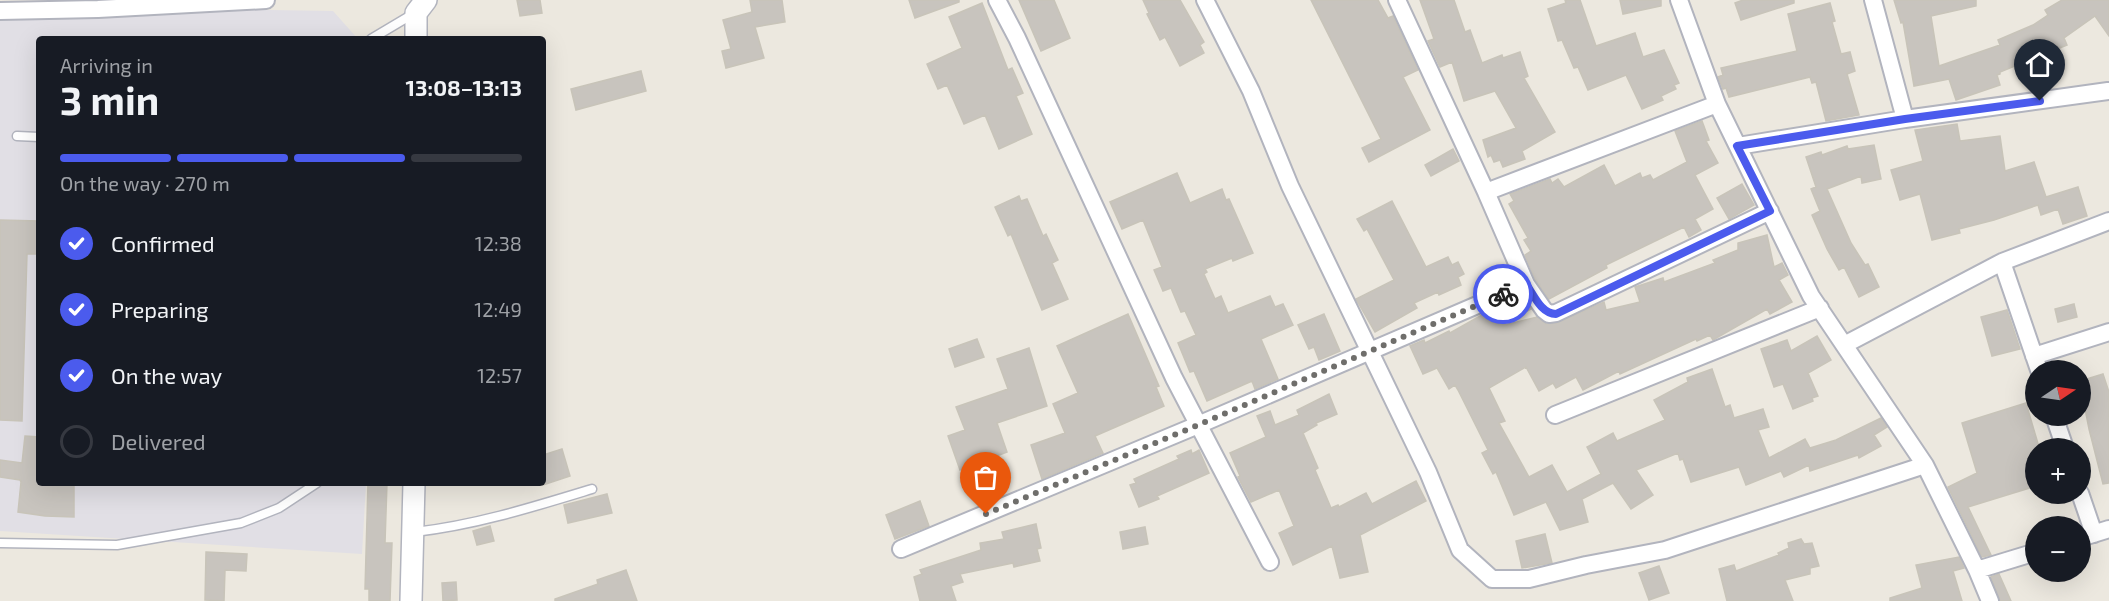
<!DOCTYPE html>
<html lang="en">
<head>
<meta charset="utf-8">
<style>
  body { margin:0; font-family:"Exo 2",sans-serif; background:#242831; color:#f1f3f6; height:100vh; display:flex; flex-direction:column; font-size:22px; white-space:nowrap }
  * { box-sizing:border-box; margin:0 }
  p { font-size:20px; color:#9ea1a6 }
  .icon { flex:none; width:33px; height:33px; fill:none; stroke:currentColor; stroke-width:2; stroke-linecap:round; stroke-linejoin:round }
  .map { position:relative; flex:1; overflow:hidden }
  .details { position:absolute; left:36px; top:36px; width:510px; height:450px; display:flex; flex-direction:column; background:#171b24; border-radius:6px; box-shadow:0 6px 24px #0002 }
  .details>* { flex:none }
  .needle { width:39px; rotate:77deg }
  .controls { position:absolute; left:2025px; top:360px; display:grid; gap:12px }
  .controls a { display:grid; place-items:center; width:66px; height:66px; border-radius:50%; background:#171b24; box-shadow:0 6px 24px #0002; font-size:30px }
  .pin { position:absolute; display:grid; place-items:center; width:51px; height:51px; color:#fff; margin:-62px -26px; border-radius:50% 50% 50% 0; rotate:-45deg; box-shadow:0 0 6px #0007 }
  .pin .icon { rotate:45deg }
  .courier { position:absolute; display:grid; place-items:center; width:60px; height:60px; margin:-30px; border:4px solid #4b5bed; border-radius:50%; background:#fff; color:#222; box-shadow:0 2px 8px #0007 }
  .headline em { font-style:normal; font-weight:700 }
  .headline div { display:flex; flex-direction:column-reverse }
  .headline { display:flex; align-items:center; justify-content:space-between; height:102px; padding:0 24px }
  h1 { font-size:39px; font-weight:700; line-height:45px }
  .bar { display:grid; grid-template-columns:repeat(4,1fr); gap:9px 6px; align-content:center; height:72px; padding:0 24px }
  .bar i { height:8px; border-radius:4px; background:#363941 }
  .bar .selected { background:#4b5bed }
  .bar p { grid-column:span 4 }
  ol { padding:0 24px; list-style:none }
  li { display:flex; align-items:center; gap:18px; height:66px }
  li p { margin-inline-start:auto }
  li .icon { padding:6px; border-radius:50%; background:#4b5bed; color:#fff; stroke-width:4 }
  li:last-child { color:#9ea1a6 }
  li i { width:33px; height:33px; border:3px solid #363941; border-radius:50% }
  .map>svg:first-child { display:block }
</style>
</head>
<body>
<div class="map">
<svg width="2109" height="601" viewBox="0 0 2109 601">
  <rect width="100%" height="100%" fill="#ece8df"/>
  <path fill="#e1dfe5" d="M0 6 333 11 358 39H39V483H366L362 554 0 531Z"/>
  <path fill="#c8c4be" stroke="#c8c4b9" stroke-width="1.5" d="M517 0H540L542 13 520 16Z
    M750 0H782L785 22 755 27 764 58 726 68 722 51 731 49 723 20 752 12Z
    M909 0H959V2L915 18Z
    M1019 0H1054L1070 38 1041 51Z
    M1143 0H1180L1204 42 1200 45 1204 53 1180 66 1165 37 1160 40 1147 14 1149 13Z
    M1311 0H1378L1388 18 1393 16 1418 70 1403 77 1430 130 1369 162 1362 148 1381 139Z
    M1420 0H1454L1465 32 1470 30 1482 63 1502 55 1503 58 1520 52 1528 76 1524 78 1555 132 1522 151 1525 159 1503 167 1500 160 1494 162 1491 155 1488 157 1483 140 1516 128 1495 91 1464 101 1452 62 1440 67 1428 41 1434 39Z
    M1565 0H1580L1596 46 1635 33 1643 57 1664 50 1679 83 1674 85 1676 89 1661 96 1663 100 1642 109 1626 75 1588 90 1578 67 1574 68 1562 40 1558 41 1548 9 1566 3Z
    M1620 0H1661V6L1623 14Z
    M1743 0H1794V3L1741 20 1735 3Z
    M1894 0H1976V6L1931 16 1939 66 2000 45 1998 40 2033 25 2048 15 2045 10 2062 0H2109V36L2095 16 2064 38 2067 45 2000 72V74L1997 75 2000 85 1956 100 1949 79 1914 86 1903 22 1901 23Z
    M982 3 1008 70 1012 68 1023 93 1016 96 1032 134 999 149 985 115 964 124 947 85 938 89 927 64 962 48 949 17Z
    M1830 3 1835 21 1832 22 1841 54 1850 52 1855 71 1847 74 1859 115 1826 121 1816 82 1812 83 1810 77 1729 97 1726 88 1723 89 1718 77 1723 75 1721 68 1797 51 1788 14Z
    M641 71 646 91 576 110 571 89Z
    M1702 121 1709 140 1706 141 1718 163 1695 175 1713 209 1695 219 1701 230 1689 237 1684 227 1606 265 1607 268 1549 299 1535 279 1525 255 1531 251 1524 240 1528 238 1509 204 1514 201 1510 194 1550 179 1552 183 1558 179 1564 187 1604 165 1615 186 1640 173 1642 178 1650 175 1653 180 1687 162 1675 131Z
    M1957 124 1960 141 2000 136 2005 171 2034 162 2046 197 2078 187 2087 216 2063 224 2058 209 2041 215 2038 205 1994 220 1959 229 1960 233 1932 240 1920 194 1900 200 1891 170 1923 161 1915 130Z
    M1874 145 1881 179 1862 183 1861 176 1827 189 1851 243 1865 265 1868 264 1879 287 1859 297 1844 267 1839 270 1827 249 1812 215 1820 211 1811 189 1816 187 1806 157 1821 152 1822 155 1847 146 1848 149Z
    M1453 149 1459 161 1431 176 1425 165Z
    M1177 173 1190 203 1222 189 1226 200 1229 199 1253 253 1233 261 1232 258 1205 269 1207 272 1204 274 1215 299 1221 296 1228 313 1270 296 1275 307 1283 304 1293 325 1261 339 1278 379 1255 389 1252 381 1207 401 1194 371 1190 372 1178 343 1196 335 1185 311 1181 312 1171 288 1163 291 1154 270 1162 267 1143 220 1122 229 1110 202Z
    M1742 184 1754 205 1729 219 1717 198Z
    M1019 196 1021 201 1027 199 1043 236 1046 234 1058 260 1052 263 1068 299 1042 310 1011 234 1008 236 995 207Z
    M1392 201 1426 267 1448 257 1452 265 1458 262 1464 274 1458 277 1461 285 1439 295 1438 292 1414 303 1417 308 1375 332 1356 299 1394 280 1367 229 1364 231 1357 219Z
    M0 220 39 221V254H27L22 421 0 420Z
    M1767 235 1774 267 1782 263 1788 275 1779 280 1792 302 1770 314 1767 309 1713 340 1710 335 1697 341 1696 339 1620 374 1619 371 1583 390 1576 377 1556 388 1553 383 1539 391 1526 367 1489 388 1505 421 1499 423 1529 477 1552 465 1567 492 1601 474 1587 447 1613 433 1617 441 1665 420 1654 400 1688 382 1687 378 1712 369 1725 407 1730 405 1734 418 1763 409 1769 427 1758 430 1769 458 1805 439 1810 448 1836 440 1881 418 1887 427 1874 435 1881 446 1859 458 1858 455 1810 471 1809 465 1784 477 1781 471 1746 485 1739 467 1691 482 1683 459 1680 460 1678 453 1636 470 1653 495 1631 509 1613 483 1582 499 1588 522 1560 530 1546 502 1514 515 1496 472 1493 474 1482 453 1488 450 1458 390 1455 385 1449 389 1437 368 1423 374 1410 346 1424 340 1425 343 1449 331 1450 333 1489 311 1522 297 1531 309 1505 323V325L1537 317 1546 324 1557 323 1604 302 1606 310 1640 302 1635 287 1663 278 1664 282 1715 263 1713 260 1738 250V243Z
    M2074 304 2077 317 2058 322 2055 309Z
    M2007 310 2020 349 1992 356 1981 317Z
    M1128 314 1159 386 1156 387 1164 406 1095 436 1103 453 1042 479 1031 445 1065 433 1053 404 1078 393 1057 346Z
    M1324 314 1340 351 1319 360 1314 347 1309 349 1298 325Z
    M1817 336 1831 360 1808 373 1818 396 1812 398 1813 401 1793 409 1783 384 1774 387 1761 349 1787 340 1791 351Z
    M977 339 984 357 955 367 949 349Z
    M1029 348 1047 406 997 423 1007 452 960 470 948 436 965 430 956 407 1008 389 997 359Z
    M2103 374 2109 392V483L2103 484 2089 429 2080 383V381Z
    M1329 394 1337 414 1316 423 1317 425 1303 433 1318 468 1315 470 1331 508 1338 505 1339 507 1366 493 1372 504 1416 481 1426 501 1360 535 1368 572 1340 578 1332 546 1293 565 1279 533 1294 526 1279 490 1251 502 1238 477 1240 476 1230 453 1266 437 1257 416 1270 411 1275 425 1299 415 1297 410Z
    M2026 403 2039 447 2036 448V486L1968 507 1991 555 1982 557 1948 487 1977 473 1962 423Z
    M25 436 39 437V483H74V517L45 516 18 512 21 482 20 480 0 477V460L22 463Z
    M562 449 570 476 543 485V455Z
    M1191 450 1192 454 1199 450 1209 473 1157 496 1159 499 1139 507 1130 485 1136 483 1134 479 1179 459 1177 456Z
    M368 483H387L385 543H392L390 601H369V589H365Z
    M607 494 612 513 568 523 564 505Z
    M920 501 929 526 895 539 886 515Z
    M1036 524 1041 548 1037 549 1040 561 1014 567 1013 563 960 574 963 582 951 586 956 601H920L914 577 922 574 920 570 981 550 980 543 1004 539 1002 532Z
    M490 526 494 541 477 545 473 531Z
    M1145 527 1148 544 1123 549 1120 532Z
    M1545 534 1552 563 1522 568 1516 541Z
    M1801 539 1804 544 1812 543 1819 566 1810 568V574L1785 580 1793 601H1727L1719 569 1734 565 1736 571 1779 555 1778 553 1789 548 1788 543Z
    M206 552 247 554 246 571 225 570 224 601 205 600Z
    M1959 557 1964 568 1953 571 1962 601H1890V598L1922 588 1916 565Z
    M1659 566 1669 593 1649 600 1639 573Z
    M626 570 637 601H555V599L598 584 597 580Z
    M1999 574 2011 601H2000L1991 577Z
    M456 582 457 600 443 601 442 583Z"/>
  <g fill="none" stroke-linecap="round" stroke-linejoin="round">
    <defs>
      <path id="service" d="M371 39 413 14
        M17 136 39 137
        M415 532C476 525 533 507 592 489
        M0 543 117 545 241 523 279 508 317 483"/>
      <path id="minor" d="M997 0 1017 38 1174 378 1270 562
        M1205 0 1251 91 1290 186 1428 472 1460 550 1492 579H1529L1586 565 1665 550 1925 465
        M1397 0 1486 192 1526 284 1544 310 1549 314 1556 313 1770 211
        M1679 0 1717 104 1811 296 1925 465 1977 570 1990 601
        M1873 0 1905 119
        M0 11 98 9 266 0
        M1738 146 1905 119 2108 91
        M1486 192 1717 104
        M2002 262 2039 370
        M1844 345 2002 262 2109 221
        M2034 356 2109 332
        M1555 415 1820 308
        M2054 416 2065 448
        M2080 493 2094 534
        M2080 538 2109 529
        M901 549 1198 425 1526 284
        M1977 570 2036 552"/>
      <path id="tertiary" d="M416 39V13L426 0
        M411 601 414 483"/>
    </defs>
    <use href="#service" stroke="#b2b4be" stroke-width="11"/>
    <use href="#minor" stroke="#b2b4be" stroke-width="20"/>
    <use href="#tertiary" stroke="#b2b4be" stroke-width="24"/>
    <use href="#service" stroke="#fff" stroke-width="8"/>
    <use href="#minor" stroke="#fff" stroke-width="16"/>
    <use href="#tertiary" stroke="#fff" stroke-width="21"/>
  </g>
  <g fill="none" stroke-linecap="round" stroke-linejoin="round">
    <path stroke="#6f6e6b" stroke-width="6" stroke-dasharray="0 10.8" d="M986 514 1198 425 1503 294"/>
    <path stroke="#4b5bed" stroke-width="8" d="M1503 294 1526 284C1534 295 1541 314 1556 314L1770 211 1737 146 1905 119 2040 101"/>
  </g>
</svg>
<div class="controls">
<a><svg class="needle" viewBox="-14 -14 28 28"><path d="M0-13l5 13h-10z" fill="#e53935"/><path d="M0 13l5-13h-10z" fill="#9ea1a6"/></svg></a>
<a>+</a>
<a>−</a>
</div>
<div class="pin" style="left:986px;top:514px;background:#ea580c"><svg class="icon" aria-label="bag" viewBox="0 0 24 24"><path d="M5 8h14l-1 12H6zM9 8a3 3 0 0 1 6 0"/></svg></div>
<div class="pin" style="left:2040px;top:101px;background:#1f2937"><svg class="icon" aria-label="home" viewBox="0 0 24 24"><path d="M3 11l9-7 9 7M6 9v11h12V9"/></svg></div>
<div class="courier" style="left:1503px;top:294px"><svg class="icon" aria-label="bike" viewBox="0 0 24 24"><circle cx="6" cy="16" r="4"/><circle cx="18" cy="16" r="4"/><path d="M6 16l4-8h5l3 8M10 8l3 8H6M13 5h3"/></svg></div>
<section class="details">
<div class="headline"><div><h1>3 min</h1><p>Arriving in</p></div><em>13:08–13:13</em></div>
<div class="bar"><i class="selected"></i><i class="selected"></i><i class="selected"></i><i></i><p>On the way · 270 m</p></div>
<ol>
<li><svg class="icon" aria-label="check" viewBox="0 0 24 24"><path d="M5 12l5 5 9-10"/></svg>Confirmed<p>12:38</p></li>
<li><svg class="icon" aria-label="check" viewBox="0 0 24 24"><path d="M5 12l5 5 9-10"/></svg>Preparing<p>12:49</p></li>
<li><svg class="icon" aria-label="check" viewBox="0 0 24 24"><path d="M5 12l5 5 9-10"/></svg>On the way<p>12:57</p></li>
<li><i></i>Delivered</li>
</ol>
</section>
</div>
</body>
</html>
